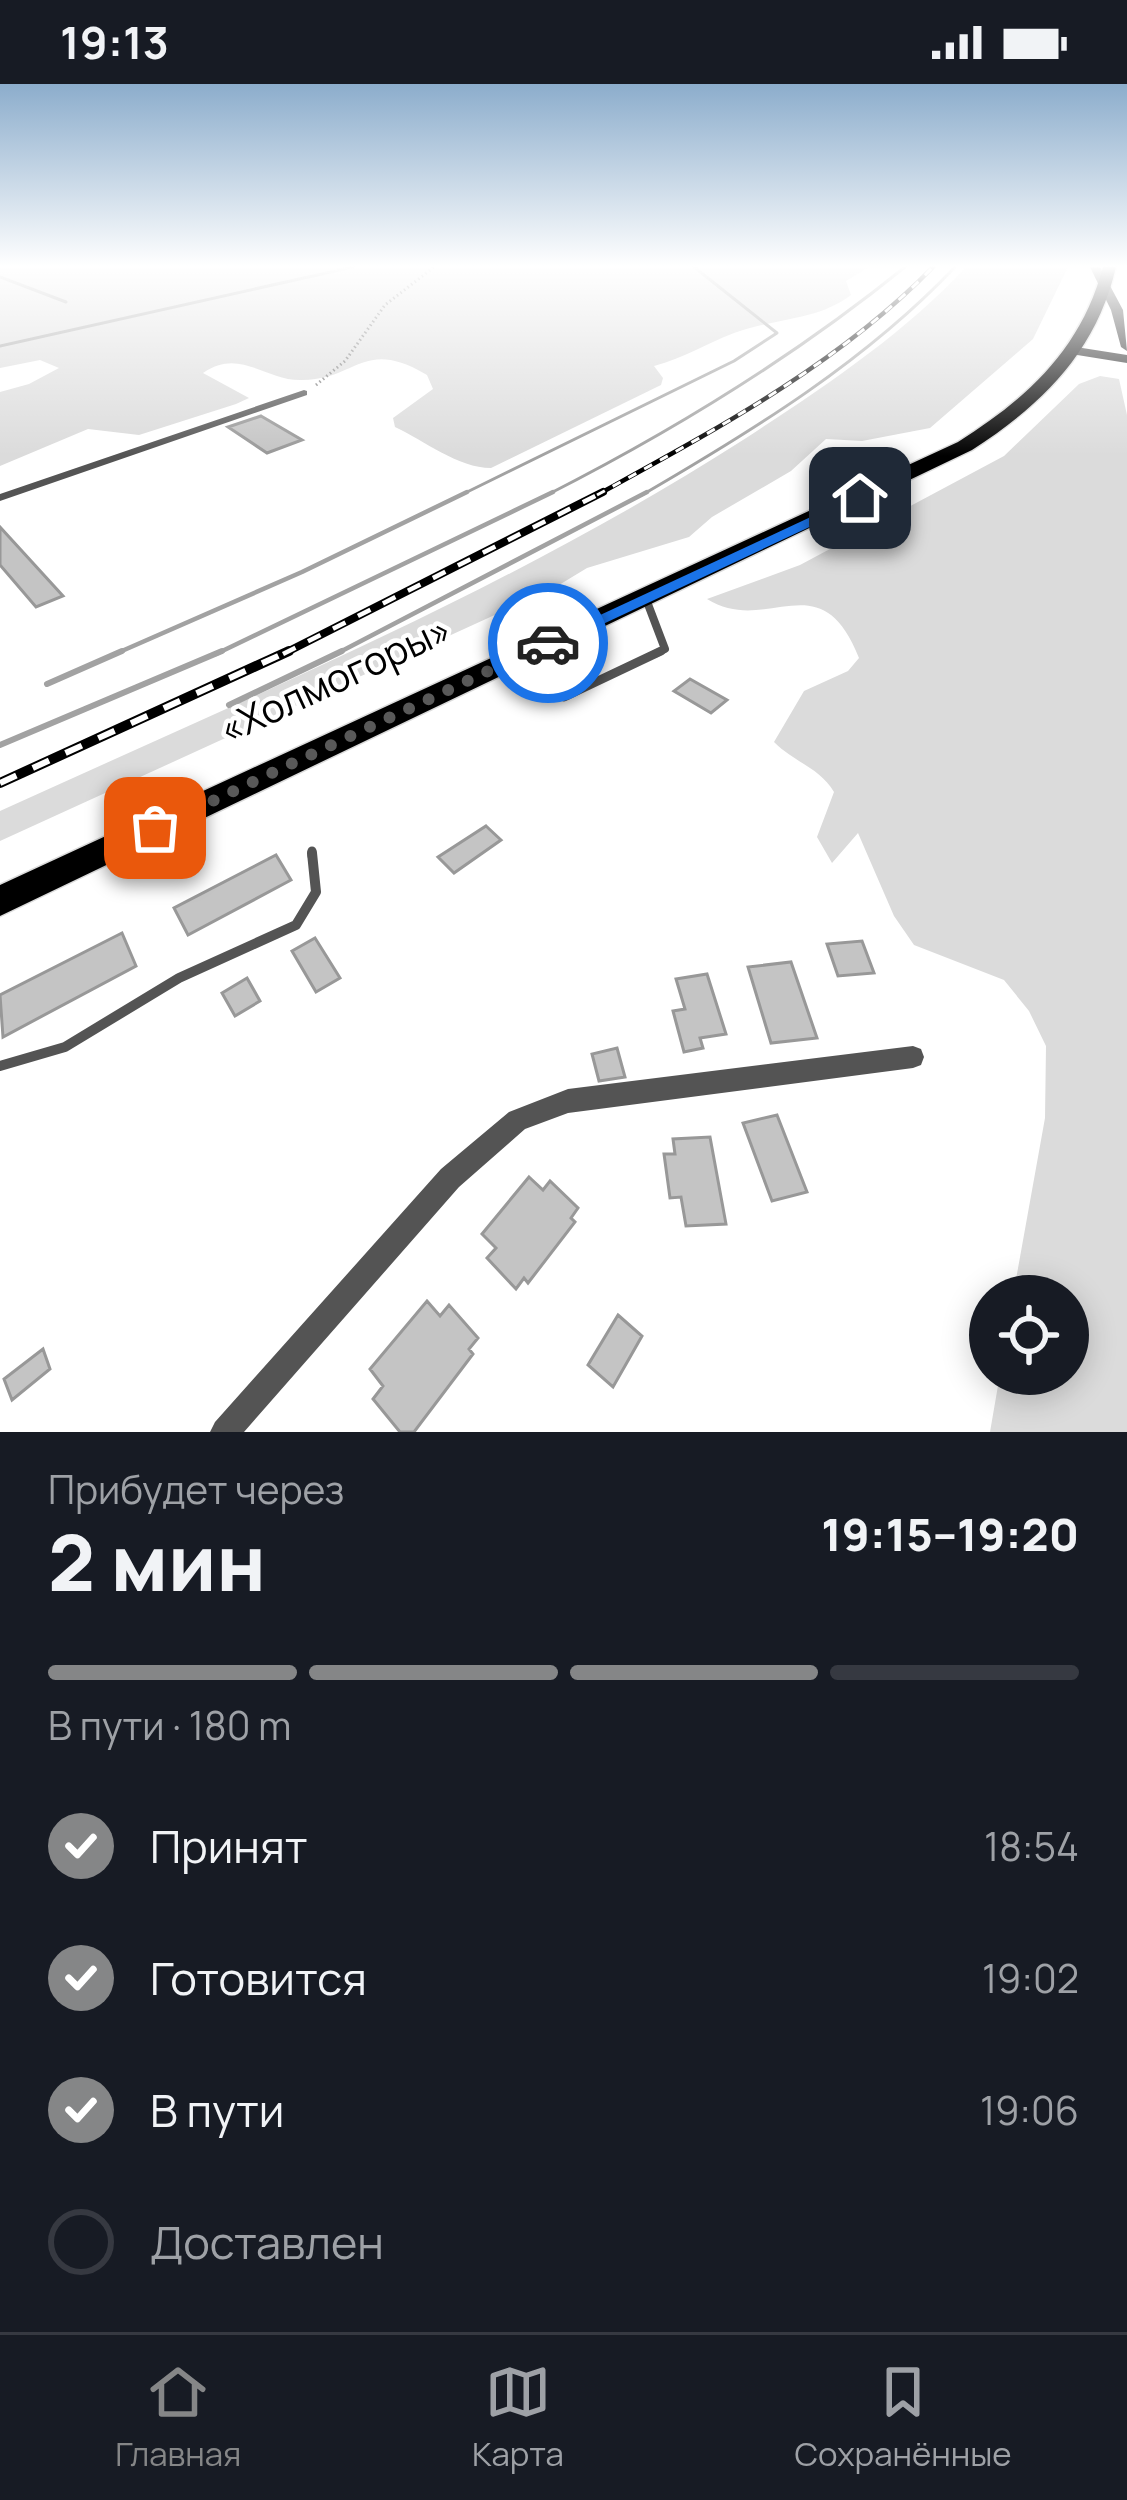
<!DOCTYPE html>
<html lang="ru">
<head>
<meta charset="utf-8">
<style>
  body { margin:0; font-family:Manrope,sans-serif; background:#20242c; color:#f1f3f6; height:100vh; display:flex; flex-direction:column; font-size:45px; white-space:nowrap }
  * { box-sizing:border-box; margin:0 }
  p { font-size:39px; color:#9ea1a6 }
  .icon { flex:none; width:66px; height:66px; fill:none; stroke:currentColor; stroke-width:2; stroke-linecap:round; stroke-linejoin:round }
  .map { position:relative; height:1348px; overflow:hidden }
  .details { display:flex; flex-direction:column; background:#171b24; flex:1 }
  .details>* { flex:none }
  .buttons { position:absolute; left:969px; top:1191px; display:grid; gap:24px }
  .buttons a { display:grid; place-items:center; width:120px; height:120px; border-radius:50%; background:#171b24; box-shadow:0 6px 30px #0003; font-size:60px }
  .pin { position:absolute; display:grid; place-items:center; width:102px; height:102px; color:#fff; margin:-51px; border-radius:24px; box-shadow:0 6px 18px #0006 }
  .courier { position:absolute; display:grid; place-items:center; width:120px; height:120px; margin:-60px; border:9px solid #1a73e8; border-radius:50%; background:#fff; color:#222; box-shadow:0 3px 15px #0007 }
  .headline em { font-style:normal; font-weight:800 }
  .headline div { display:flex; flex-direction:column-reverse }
  .headline { display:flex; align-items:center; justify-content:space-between; height:204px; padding:0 48px }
  h1 { font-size:78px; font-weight:800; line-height:90px }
  .bar { display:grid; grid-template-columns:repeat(4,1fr); gap:18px 12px; align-content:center; height:144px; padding:0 48px }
  .bar i { height:15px; border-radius:9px; background:#363941 }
  .bar .active { background:#858687 }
  .bar p { grid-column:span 4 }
  ol { padding:0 48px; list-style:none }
  li { display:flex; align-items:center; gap:36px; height:132px }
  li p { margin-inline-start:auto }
  li .icon { padding:12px; border-radius:50%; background:#858687; color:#fff; stroke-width:4 }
  li:last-child { color:#9ea1a6 }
  li i { width:66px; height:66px; border:6px solid #363941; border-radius:50% }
  .status { display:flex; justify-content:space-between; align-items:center; height:84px; padding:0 60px; background:#171b24; direction:ltr }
  .status svg { height:33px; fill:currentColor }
  .tabs { display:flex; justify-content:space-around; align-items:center; height:168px; border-top:3px solid #363941; background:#171b24; font-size:33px; color:#9ea1a6 }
  .tabs a { display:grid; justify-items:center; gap:6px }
  .tabs .active { color:#858687 }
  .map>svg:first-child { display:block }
</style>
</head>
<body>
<div class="status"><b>19:13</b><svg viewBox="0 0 49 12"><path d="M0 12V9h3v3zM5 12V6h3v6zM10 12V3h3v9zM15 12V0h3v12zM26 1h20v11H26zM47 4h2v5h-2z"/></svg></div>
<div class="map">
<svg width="1127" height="1348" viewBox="0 0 1127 1348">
  <rect width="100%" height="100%" fill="#fff"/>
  <path fill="#dbdbdb" d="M0 183H869L846 197 851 211C817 237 774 234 734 249 705 260 684 274 654 282L663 294 661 301 491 384C458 384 425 357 395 343L393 334 433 305 427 291C363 253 357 296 302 296 265 297 240 263 203 289L249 314 236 320 139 351 88 345 0 382V308L29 300 59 284 40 276 0 284Z
    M966 183H1068L1033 255 930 344 862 357 826 355 791 387 712 433 689 453 587 484 554 504 0 757V727C252 612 509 506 743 356 821 305 902 252 966 183Z
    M1100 292 1119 295 1127 331V1348H990L1000 1290H1068V1212H1013L1045 1034 1046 962 1029 927 1004 896 914 861 894 832 858 749 832 779 817 753 834 708C819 683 795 679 774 658L804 607 848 587 859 574C820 475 768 553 707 515L800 481 1004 372 1079 300Z"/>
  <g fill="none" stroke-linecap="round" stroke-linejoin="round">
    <path stroke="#a2a2a2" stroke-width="3" d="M0 193 66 218
      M0 262 353 183
      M461 411 734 277 777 249 694 183
      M547 411C675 346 794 273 905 183
      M642 411C754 346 866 277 955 183"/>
    <path stroke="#a2a2a2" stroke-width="4.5" d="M115 570 302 488 467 408
      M216 570 553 408
      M336 570 647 408"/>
    <path stroke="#a2a2a2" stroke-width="6" d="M47 600 122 567
      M229 621 342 567
      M0 661 222 567"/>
  </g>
  <path fill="#c4c4c4" stroke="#989898" stroke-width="3" d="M261 332 302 356 267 369 228 343Z
    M0 443 63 512 36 523 0 481Z
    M690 595 727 616 711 629 674 607Z
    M486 742 501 756 454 789 438 773Z
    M276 771 291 796 188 851 174 824Z
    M122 849 136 882 3 953 0 911Z
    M315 854 340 894 316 908 292 867Z
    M862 857 874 889 838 892 827 860Z
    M791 878 817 954 771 959 748 883Z
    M707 890 726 950 700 954 703 964 684 968 673 927 685 925 676 895Z
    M247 894 260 917 235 932 222 909Z
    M617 964 625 993 599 997 592 970Z
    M777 1031 807 1108 772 1117 743 1039Z
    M710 1053 726 1140 686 1142 681 1113 670 1114 664 1070H675L673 1055Z
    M529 1093 543 1106 550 1097 578 1124 571 1134 575 1138 528 1199 524 1194 516 1205 487 1174 496 1164 482 1150Z
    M427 1217 440 1232 449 1221 478 1254 469 1265 473 1270 414 1348H400L373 1315 383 1302 370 1285Z
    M618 1231 642 1252 613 1303 588 1281Z
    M43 1265 50 1285 12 1316 4 1295Z"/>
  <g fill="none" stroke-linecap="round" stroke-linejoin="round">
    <defs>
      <path id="trunk" d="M1103 183H1116C1096 268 1043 320 972 366L0 832V801L958 358C1028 314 1081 265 1103 183Z"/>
    </defs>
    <use href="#trunk" stroke="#dbdbdb" stroke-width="3"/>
    <path stroke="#767676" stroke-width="3" stroke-dasharray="1.5 3" stroke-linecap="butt" d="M316 301 345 277 385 221 434 183"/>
    <path stroke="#545454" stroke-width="8" d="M646 515 665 565 655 570"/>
    <path stroke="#545454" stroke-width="9" d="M501 582 564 613 661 567
      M312 767V772"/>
    <path stroke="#545454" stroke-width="10" d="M0 982 65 963 179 894 296 841 316 808 312 769"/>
    <path fill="#545454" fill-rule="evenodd" d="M304 306 307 307V311L0 417V410Z
      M913 962 921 965 924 973 921 981 913 984 568 1029 525 1045 459 1103 244 1348H210L215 1338 441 1085 509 1028 568 1005Z"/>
    <path fill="#212121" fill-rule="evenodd" d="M1090 183H1100L1123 226 1127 267 1121 263 1111 226Z
      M1076 263 1127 271V279L1071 270 1070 267Z"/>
    <use href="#trunk" fill="#000" fill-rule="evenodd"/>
    <defs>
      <path id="rail-far2" d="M597 411C715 346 839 280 933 183"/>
      <path id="rail-far1" d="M283 570 603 408"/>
      <path id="rail" d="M0 699 289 567"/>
    </defs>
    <use href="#rail-far2" stroke="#000" stroke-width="4.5"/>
    <use href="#rail-far1" stroke="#000" stroke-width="8"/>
    <use href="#rail" stroke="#000" stroke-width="10"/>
    <use href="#rail-far2" stroke="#fff" stroke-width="3" stroke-dasharray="9" stroke-linecap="butt"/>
    <use href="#rail-far1" stroke="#fff" stroke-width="4.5" stroke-dasharray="14" stroke-linecap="butt"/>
    <use href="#rail" stroke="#fff" stroke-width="6" stroke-dasharray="18" stroke-linecap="butt"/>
  </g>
  <linearGradient id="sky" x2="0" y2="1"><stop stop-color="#8cadcc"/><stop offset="0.49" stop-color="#fff"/><stop offset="1" stop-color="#fff" stop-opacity="0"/></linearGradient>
  <rect width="1127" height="372" fill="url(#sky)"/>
  <path fill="#1a73e8" d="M860 410 865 417 554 563 540 559Z"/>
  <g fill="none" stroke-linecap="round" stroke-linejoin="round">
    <path stroke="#595959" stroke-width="12" stroke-dasharray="0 21.6" d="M155 744 548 559"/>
  </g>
  <g text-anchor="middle" stroke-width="9" stroke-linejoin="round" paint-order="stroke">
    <g font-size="39" fill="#000" stroke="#fff">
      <text transform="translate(335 595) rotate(-25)" y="14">«Холмогоры»</text>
    </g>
  </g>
</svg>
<div class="buttons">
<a><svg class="icon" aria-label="locate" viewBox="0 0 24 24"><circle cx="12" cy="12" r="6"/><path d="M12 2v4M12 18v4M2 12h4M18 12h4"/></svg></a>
</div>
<div class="pin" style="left:155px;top:744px;background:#ea580c"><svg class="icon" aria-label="bag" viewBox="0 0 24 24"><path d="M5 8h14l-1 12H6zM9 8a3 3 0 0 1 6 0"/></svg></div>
<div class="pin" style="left:860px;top:414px;background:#1f2937"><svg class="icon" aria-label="home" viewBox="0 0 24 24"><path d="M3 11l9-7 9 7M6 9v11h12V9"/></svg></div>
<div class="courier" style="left:548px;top:559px"><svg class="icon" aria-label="car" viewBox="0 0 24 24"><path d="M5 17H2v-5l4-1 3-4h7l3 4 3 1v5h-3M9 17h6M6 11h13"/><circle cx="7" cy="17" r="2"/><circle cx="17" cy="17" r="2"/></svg></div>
</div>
<section class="details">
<div class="headline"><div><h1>2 мин</h1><p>Прибудет через</p></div><em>19:15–19:20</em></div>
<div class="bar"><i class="active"></i><i class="active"></i><i class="active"></i><i></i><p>В пути · 180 m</p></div>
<ol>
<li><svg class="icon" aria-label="check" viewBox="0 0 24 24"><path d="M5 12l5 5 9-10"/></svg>Принят<p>18:54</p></li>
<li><svg class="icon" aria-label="check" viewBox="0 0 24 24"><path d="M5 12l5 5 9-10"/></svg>Готовится<p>19:02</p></li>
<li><svg class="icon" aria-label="check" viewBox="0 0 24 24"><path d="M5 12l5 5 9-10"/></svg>В пути<p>19:06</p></li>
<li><i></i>Доставлен</li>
</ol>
</section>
<nav class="tabs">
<a class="active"><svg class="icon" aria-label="home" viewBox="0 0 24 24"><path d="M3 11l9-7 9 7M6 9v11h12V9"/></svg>Главная</a>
<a><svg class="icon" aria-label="map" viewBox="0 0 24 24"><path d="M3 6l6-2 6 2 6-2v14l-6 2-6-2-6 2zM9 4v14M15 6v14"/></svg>Карта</a>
<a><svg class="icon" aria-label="saved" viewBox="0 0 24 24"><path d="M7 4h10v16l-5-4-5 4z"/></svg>Сохранённые</a>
</nav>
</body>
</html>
